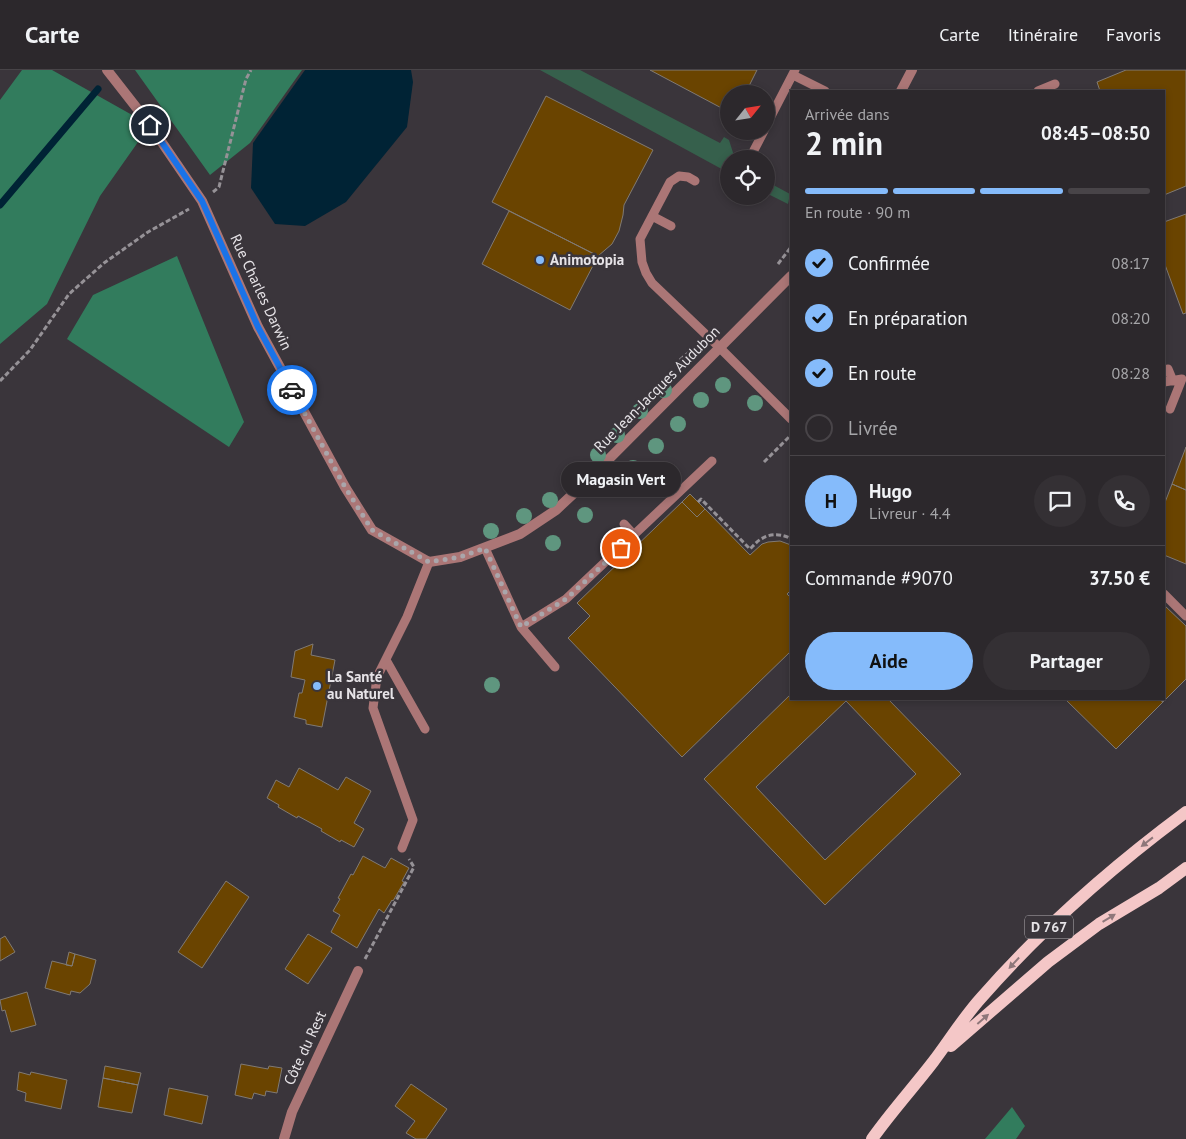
<!DOCTYPE html>
<html lang="fr">
<head>
<meta charset="utf-8">
<style>
  body { margin:0; font-family:"PT Sans",sans-serif; background:#343034; color:#f1f3f6; height:100vh; display:flex; flex-direction:column; font-size:19px; white-space:nowrap }
  * { box-sizing:border-box; margin:0 }
  p { font-size:16px; color:#a6a6a9 }
  .icon { flex:none; width:28px; height:28px; fill:none; stroke:currentColor; stroke-width:2; stroke-linecap:round; stroke-linejoin:round }
  .map { position:relative; flex:1; overflow:hidden }
  .sheet { position:absolute; left:790px; top:20px; width:375px; height:610px; display:flex; flex-direction:column; background:#2c282c; border-radius:0px; box-shadow:0 2px 8px #0003,0 0 0 1px #484448 }
  .sheet>* { flex:none }
  .needle { width:32px; rotate:60deg }
  .controls { position:absolute; left:720px; top:15px; display:grid; gap:10px }
  .controls a { display:grid; place-items:center; width:55px; height:55px; border-radius:50%; background:#2c282c; box-shadow:0 2px 8px #0003,0 0 0 1px #484448; font-size:25px }
  .pin { position:absolute; display:grid; place-items:center; width:42px; height:42px; color:#fff; margin:-21px; border:2px solid #fff; border-radius:50%; box-shadow:0 1px 5px #0007 }
  .courier { position:absolute; display:grid; place-items:center; width:50px; height:50px; margin:-25px; border:4px solid #1a73e8; border-radius:50%; background:#fff; color:#222; box-shadow:0 1px 6px #0007 }
  .bubble { position:absolute; height:35px; border-radius:18px; background:#2c282c; box-shadow:0 2px 8px #0003,0 0 0 1px #484448; font-size:16px; font-weight:800; line-height:35px; text-align:center }
  .headline em { font-style:normal; font-weight:800 }
  .headline div { display:flex; flex-direction:column-reverse }
  .headline { display:flex; align-items:center; justify-content:space-between; height:85px; padding:0 15px }
  h1 { font-size:32px; font-weight:800; line-height:38px }
  .bar { display:grid; grid-template-columns:repeat(4,1fr); gap:8px 5px; align-content:center; height:60px; padding:0 15px }
  .bar i { height:6px; border-radius:4px; background:#484448 }
  .bar .current { background:#85bbfb }
  .bar p { grid-column:span 4 }
  .line { display:flex; align-items:center; gap:12px; padding:0 15px; border-top:1px solid #484448 }
  .line div { flex:1 }
  .round { display:grid; place-items:center; flex:none; width:52px; height:52px; border-radius:26px; background:#343034 }
  ol { padding:0 15px; list-style:none }
  li { display:flex; align-items:center; gap:15px; height:55px }
  li p { margin-inline-start:auto }
  li .icon { padding:5px; border-radius:50%; background:#85bbfb; color:#111; stroke-width:4 }
  li:last-child { color:#a6a6a9 }
  li i { width:28px; height:28px; border:2px solid #484448; border-radius:50% }
  .action { display:flex; gap:10px; margin-top:auto; padding:10px 15px }
  .action a { flex:1; height:58px; border-radius:30px; background:#85bbfb; color:#111; font-size:20px; font-weight:800; line-height:58px; text-align:center }
  .action a+a { background:#343034; color:#f1f3f6 }
  header { display:flex; align-items:center; gap:30px; box-sizing:border-box; height:70px; padding:0 25px; background:#2c282c; border-bottom:1px solid #484448 }
  header strong { font-size:24px }
  nav { display:flex; gap:28px; margin-inline-start:auto; font-size:18px }
  .map>svg:first-child { display:block }
</style>
</head>
<body>
<header>
<strong>Carte</strong>
<nav><a>Carte</a><a>Itinéraire</a><a>Favoris</a></nav>
</header>
<div class="map">
<svg width="1186" height="1069" viewBox="0 0 1186 1069">
  <rect width="100%" height="100%" fill="#3a353b"/>
  <path fill="#36604c" d="M540 0H580L720 73 724 67 729 70 735 89H729V103Z
    M766 111 790 124 788 134 766 123Z"/>
  <path fill="#327c5d" d="M22 0H52L150 55 100 126 47 234 0 274V30Z
    M135 0H302L250 73 210 105Z
    M177 186 244 352 229 377 67 269 93 225Z
    M1012 1037 1025 1056 1016 1069H985Z"/>
  <path fill="#002335" d="M305 0H411L413 12 407 57 346 132 305 156 275 154 251 118 253 73Z"/>
  <g fill="none" stroke-linecap="round" stroke-linejoin="round">
    <path stroke="#002335" stroke-width="7" d="M0 135 98 19"/>
  </g>
  <path fill="#6a4400" stroke="#807a74" fill-rule="evenodd" d="M650 0H757L745 24H729V42Z
    M1126 0H1186V116L1164 125V21H1100L1097 12Z
    M546 26 653 80 624 135 623 145 619 161 612 174 598 186 492 132Z
    M509 141 598 186 570 240 482 194Z
    M1186 144V243L1183 244 1164 192V152Z
    M1186 377V420L1172 414Z
    M1172 414 1186 420V494L1164 485V435Z
    M690 424 705 439 697 447 682 432Z
    M682 432 697 447 705 439 750 485 762 474 768 472 780 471 791 475V520L787 524 791 528V581L682 687 568 568 590 546 577 533Z
    M1164 535 1186 556V609L1163 632 1159 629H1164Z
    M313 574 311 585 335 590 322 657 306 654V650L294 647 299 623H302L305 610 291 607 295 581Z
    M791 624V629H888L961 704 825 835 704 709ZM846 631 916 704 825 790 756 717Z
    M1065 629H1159L1163 632 1116 679Z
    M299 698 338 720 346 707 371 721 354 753 364 759 354 777 341 770 340 772 321 761 322 759 298 746 297 748 278 737 279 735 267 728 276 710 289 717Z
    M363 786 385 798 391 788 409 798 402 811 404 812 393 831 392 830 384 843 379 839 357 878 331 862 340 845 333 841 340 829 338 828 351 804 353 805Z
    M226 811 249 827 202 898 178 882Z
    M308 864 332 878 308 914 285 899Z
    M5 866 15 882 0 891V869Z
    M69 882 75 884 72 896 66 895Z
    M75 884 96 890 90 914 80 923 71 921 70 925 45 918 52 891 72 896Z
    M27 922 36 955 11 962 5 940 2 941 0 930Z
    M241 994 268 999 269 996 282 998 277 1023 266 1021 265 1026 254 1023 252 1029 235 1025Z
    M105 996 141 1003 138 1015 103 1008Z
    M19 1002 30 1005 31 1002 67 1010 61 1039 25 1031 26 1023 17 1020Z
    M103 1008 138 1015 132 1043 98 1037Z
    M411 1014 447 1039 426 1069H416L406 1063 415 1051 395 1036Z
    M169 1018 208 1026 202 1054 164 1045Z"/>
  <g fill="none" stroke-linecap="round" stroke-linejoin="round">
    <path stroke="#969297" stroke-width="3" stroke-dasharray="5 2.5" stroke-linecap="butt" d="M213 122 219 117 246 9 251 0
      M778 194 791 177
      M680 290 696 276
      M0 311 30 280 69 224 104 193 148 162 189 139
      M764 392 791 365
      M698 432 701 429 750 479C754 475 758 470 763 468 771 463 784 464 791 469
      M365 889 414 797 409 789"/>
    <path stroke="#ab7676" stroke-width="9" d="M793 5 825 21
      M1038 21 1055 14
      M766 56 795 0
      M753 89V82L764 61
      M695 111 688 107 679 106 670 112 640 169 642 192 646 203 652 213 719 277 791 349
      M652 146 671 156
      M1168 299 1173 311
      M1164 312 1182 309
      M1170 339 1182 309
      M624 454 634 465
      M485 478 521 557 566 529 712 391
      M1164 524 1186 546
      M521 557 555 597
      M386 590 425 659
      M402 778 413 750 373 638 377 607 407 547 429 492"/>
    <path stroke="#ab7676" stroke-width="10" d="M107 0 150 55 202 131 258 257 345 417 372 460 429 492 460 487 520 464 556 440 587 411 791 206
      M901 21 912 0
      M284 1069 292 1042 358 901"/>
    <path stroke="#f4c7c7" stroke-width="12" d="M951 976 1048 892 1099 854 1159 818 1186 798
      M872 1069C891 1042 913 1018 933 992 949 971 963 948 981 928 1042 858 1112 797 1186 742"/>
  </g>
  <g fill="#5f967f">
    <circle cx="723" cy="315" r="8"/>
    <circle cx="664" cy="320" r="8"/>
    <circle cx="701" cy="330" r="8"/>
    <circle cx="755" cy="333" r="8"/>
    <circle cx="640" cy="341" r="8"/>
    <circle cx="678" cy="354" r="8"/>
    <circle cx="617" cy="365" r="8"/>
    <circle cx="656" cy="376" r="8"/>
    <circle cx="598" cy="385" r="8"/>
    <circle cx="633" cy="398" r="8"/>
    <circle cx="577" cy="405" r="8"/>
    <circle cx="611" cy="419" r="8"/>
    <circle cx="550" cy="430" r="8"/>
    <circle cx="585" cy="445" r="8"/>
    <circle cx="524" cy="446" r="8"/>
    <circle cx="491" cy="461" r="8"/>
    <circle cx="553" cy="473" r="8"/>
    <circle cx="492" cy="615" r="8"/>
  </g>
  <defs><path id="oneway-solid" d="M-6-.8H1V-3.2L6.5 0L1 3.2V.8H-6Z" transform="scale(1.25)"/></defs>
  <g fill="#8e777a">
    <use href="#oneway-solid" transform="translate(1147 772) rotate(142)"/>
    <use href="#oneway-solid" transform="translate(1109 848) rotate(-31)"/>
    <use href="#oneway-solid" transform="translate(1014 893) rotate(133)"/>
    <use href="#oneway-solid" transform="translate(983 949) rotate(-41)"/>
  </g>
  <g fill="none" stroke-linecap="round" stroke-linejoin="round">
    <path stroke="#aaa6ab" stroke-width="5" stroke-dasharray="0 9" d="M292 320 345 417 372 460 429 492 460 487 485 478 521 557 566 529 621 478"/>
    <path stroke="#1a73e8" stroke-width="6" d="M150 55 202 131 258 257 292 320"/>
  </g>
  <g fill="#85bbfb" stroke="#3a353b" stroke-width="2">
    <circle cx="540" cy="190" r="5"/>
    <circle cx="317" cy="616" r="5"/>
  </g>
  <g text-anchor="middle" stroke-width="5" stroke-linejoin="round" paint-order="stroke">
    <rect fill="#3a353b" stroke="#b2afb3" stroke-width="1" x="1025" y="845.5" width="48" height="23" rx="4"/>
    <g font-size="14" font-weight="bold" fill="#e6e3e7">
      <text x="1049" y="862">D 767</text>
    </g>
    <g font-size="15" font-weight="bold" fill="#e6e3e7" stroke="#3a353b" text-anchor="start">
      <text x="550" y="195">Animotopia</text>
      <text x="327" y="612">La Santé<tspan x="327" dy="17">au Naturel</tspan></text>
    </g>
    <g font-size="15" fill="#e6e3e7" stroke="#3a353b">
      <text transform="translate(261 222) rotate(65)" y="5">Rue Charles Darwin</text>
      <text transform="translate(657 319) rotate(-45)" y="5">Rue Jean-Jacques Audubon</text>
      <text transform="translate(305 978) rotate(-65)" y="5">Côte du Rest</text>
    </g>
  </g>
</svg>
<div class="controls">
<a><svg class="needle" viewBox="-14 -14 28 28"><path d="M0-13l5 13h-10z" fill="#e53935"/><path d="M0 13l5-13h-10z" fill="#a6a6a9"/></svg></a>
<a><svg class="icon" aria-label="locate" viewBox="0 0 24 24"><circle cx="12" cy="12" r="6"/><path d="M12 2v4M12 18v4M2 12h4M18 12h4"/></svg></a>
</div>
<div class="pin" style="left:621px;top:478px;background:#ea580c"><svg class="icon" aria-label="bag" viewBox="0 0 24 24"><path d="M5 8h14l-1 12H6zM9 8a3 3 0 0 1 6 0"/></svg></div>
<div class="pin" style="left:150px;top:55px;background:#1f2937"><svg class="icon" aria-label="home" viewBox="0 0 24 24"><path d="M3 11l9-7 9 7M6 9v11h12V9"/></svg></div>
<div class="courier" style="left:292px;top:320px"><svg class="icon" aria-label="car" viewBox="0 0 24 24"><path d="M5 17H2v-5l4-1 3-4h7l3 4 3 1v5h-3M9 17h6M6 11h13"/><circle cx="7" cy="17" r="2"/><circle cx="17" cy="17" r="2"/></svg></div>
<div class="bubble" style="left:561px;top:392px;width:120px">Magasin Vert</div>
<section class="sheet">
<div class="headline"><div><h1>2 min</h1><p>Arrivée dans</p></div><em>08:45–08:50</em></div>
<div class="bar"><i class="current"></i><i class="current"></i><i class="current"></i><i></i><p>En route · 90 m</p></div>
<ol>
<li><svg class="icon" aria-label="check" viewBox="0 0 24 24"><path d="M5 12l5 5 9-10"/></svg>Confirmée<p>08:17</p></li>
<li><svg class="icon" aria-label="check" viewBox="0 0 24 24"><path d="M5 12l5 5 9-10"/></svg>En préparation<p>08:20</p></li>
<li><svg class="icon" aria-label="check" viewBox="0 0 24 24"><path d="M5 12l5 5 9-10"/></svg>En route<p>08:28</p></li>
<li><i></i>Livrée</li>
</ol>
<div class="line" style="height:90px"><b class="round" style="background:#85bbfb;color:#111">H</b><div><b>Hugo</b><p>Livreur · 4.4</p></div><a class="round"><svg class="icon" aria-label="chat" viewBox="0 0 24 24"><path d="M4 5h16v11H9l-5 4z"/></svg></a><a class="round"><svg class="icon" aria-label="phone" viewBox="0 0 24 24"><path d="M5 4h4l2 5-3 2q2 4 5 5l2-3 5 2v4C11 20 4 13 5 4z"/></svg></a></div>
<div class="line" style="height:65px"><div>Commande #9070</div><b>37.50 €</b></div>
<div class="action"><a>Aide</a><a>Partager</a></div>
</section>
</div>
</body>
</html>
